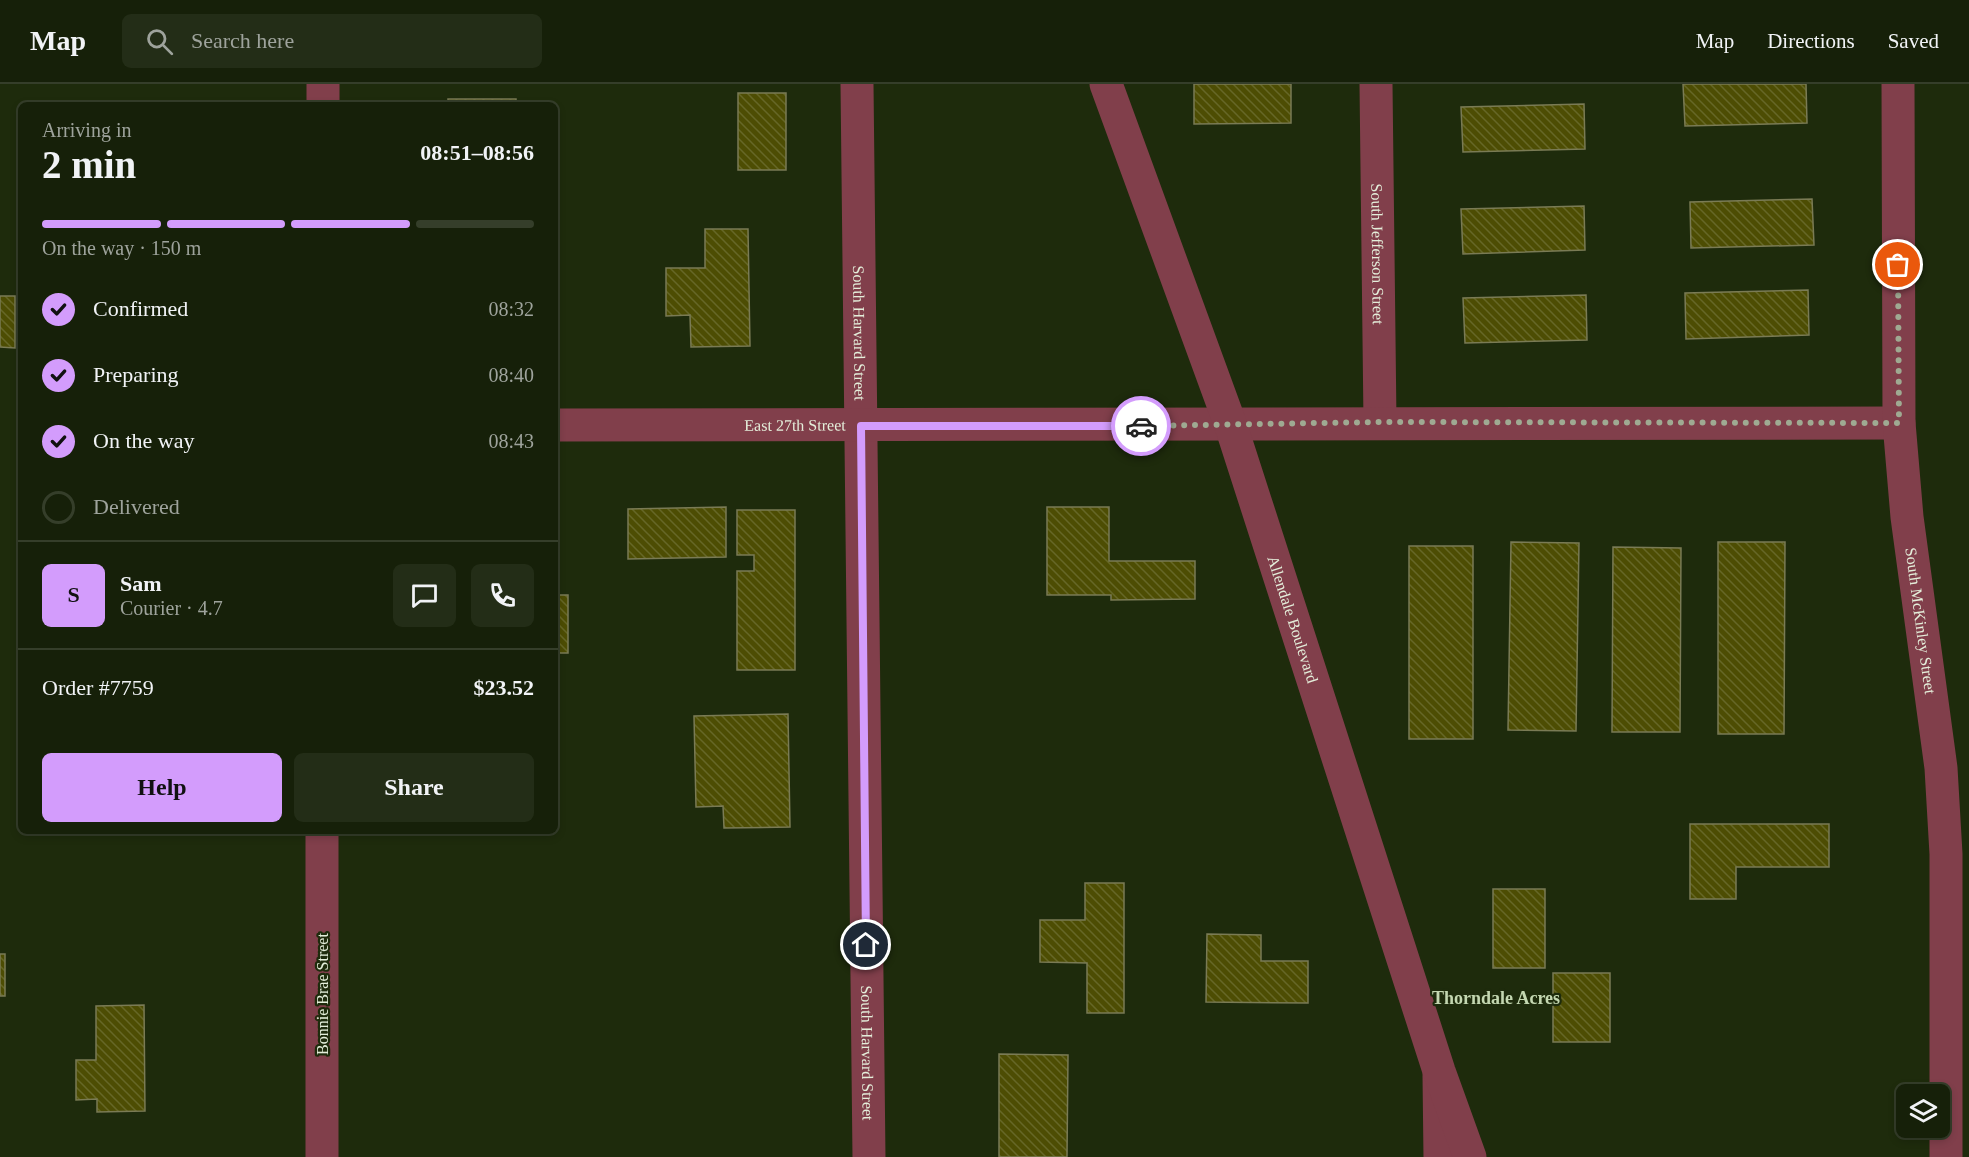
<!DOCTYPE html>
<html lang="en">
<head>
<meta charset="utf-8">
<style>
  body { margin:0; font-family:"Times New Roman",serif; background:#232d17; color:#f1f3f6; height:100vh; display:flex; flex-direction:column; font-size:22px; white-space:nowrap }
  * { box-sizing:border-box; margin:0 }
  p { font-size:20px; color:#9ea39c }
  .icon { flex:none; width:33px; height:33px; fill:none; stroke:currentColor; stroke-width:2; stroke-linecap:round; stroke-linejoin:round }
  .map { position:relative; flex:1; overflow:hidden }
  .drawer { position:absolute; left:18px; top:18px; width:540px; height:732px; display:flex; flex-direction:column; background:#162009; border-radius:9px; box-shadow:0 3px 9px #0003,0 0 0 2px #353e2a }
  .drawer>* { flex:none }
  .tools { position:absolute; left:1896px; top:1000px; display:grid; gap:12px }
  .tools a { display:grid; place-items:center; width:54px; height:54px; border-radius:9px; background:#162009; box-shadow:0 3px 9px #0003,0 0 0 2px #353e2a; font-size:30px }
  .pin { position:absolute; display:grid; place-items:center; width:51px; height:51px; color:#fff; margin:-26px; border:3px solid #fff; border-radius:50%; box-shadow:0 2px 6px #0007 }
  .courier { position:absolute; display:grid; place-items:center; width:60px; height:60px; margin:-30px; border:4px solid #d39cfc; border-radius:50%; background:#fff; color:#222; box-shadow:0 2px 8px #0007 }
  .summary em { font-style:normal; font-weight:700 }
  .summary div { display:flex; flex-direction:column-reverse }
  .summary { display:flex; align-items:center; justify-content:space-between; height:102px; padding:0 24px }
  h1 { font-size:39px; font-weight:700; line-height:45px }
  .bar { display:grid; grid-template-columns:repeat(4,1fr); gap:9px 6px; align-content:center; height:72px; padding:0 24px }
  .bar i { height:8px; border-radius:4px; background:#353e2a }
  .bar .active { background:#d39cfc }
  .bar p { grid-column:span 4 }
  .line { display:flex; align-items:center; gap:15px; padding:0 24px; border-top:2px solid #353e2a }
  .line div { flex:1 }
  .round { display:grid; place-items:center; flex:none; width:63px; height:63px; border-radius:9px; background:#232d17 }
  ol { padding:0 24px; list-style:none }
  li { display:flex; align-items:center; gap:18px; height:66px }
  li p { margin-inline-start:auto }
  li .icon { padding:6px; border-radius:50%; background:#d39cfc; color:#111; stroke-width:4 }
  li:last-child { color:#9ea39c }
  li i { width:33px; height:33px; border:3px solid #353e2a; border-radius:50% }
  .cta { display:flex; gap:12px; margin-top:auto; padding:12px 24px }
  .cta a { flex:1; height:69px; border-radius:9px; background:#d39cfc; color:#111; font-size:24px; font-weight:700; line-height:69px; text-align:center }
  .cta a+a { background:#232d17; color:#f1f3f6 }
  header { display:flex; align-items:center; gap:36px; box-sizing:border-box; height:84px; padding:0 30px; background:#162009; border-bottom:2px solid #353e2a }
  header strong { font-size:28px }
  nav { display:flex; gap:33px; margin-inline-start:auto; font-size:21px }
  .search { width:420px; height:54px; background:#232d17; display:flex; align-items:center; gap:15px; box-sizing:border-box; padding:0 21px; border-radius:9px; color:#9ea39c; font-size:22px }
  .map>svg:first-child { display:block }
</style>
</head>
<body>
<header>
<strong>Map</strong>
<div class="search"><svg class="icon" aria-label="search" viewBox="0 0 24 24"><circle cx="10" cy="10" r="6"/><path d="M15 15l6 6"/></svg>Search here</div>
<nav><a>Map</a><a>Directions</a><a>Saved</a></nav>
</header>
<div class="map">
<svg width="1969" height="1073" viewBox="0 0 1969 1073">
  <defs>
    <pattern id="building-back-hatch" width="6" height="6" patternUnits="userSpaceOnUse" patternTransform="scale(1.5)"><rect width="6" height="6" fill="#4d4d03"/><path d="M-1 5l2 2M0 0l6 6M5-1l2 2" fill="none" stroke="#666727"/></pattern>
  </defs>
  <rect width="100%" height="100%" fill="#1e2b0c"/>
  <path fill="url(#building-back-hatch)" stroke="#7a7b55" stroke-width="1.5" d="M1194 0H1291V39L1194 40Z
    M1683 0H1806L1807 39 1685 42Z
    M738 9H786V86H738Z
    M448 15H516V21H448Z
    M1584 20 1585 65 1463 68 1461 23Z
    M1812 115 1814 161 1691 164 1690 118Z
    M1584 122 1585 166 1463 170 1461 125Z
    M705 145H748L750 262 691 263 690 231 666 232V184H705Z
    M1808 206 1809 251 1686 255 1685 209Z
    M1586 211 1587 256 1465 259 1463 214Z
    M0 212H15V264L0 263Z
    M726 423V473L628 475V425Z
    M1047 423H1109V477H1195V515L1111 516V511H1047Z
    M737 426H795V586H737V487H754V471H737Z
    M1511 458 1579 459 1576 647 1508 646Z
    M1718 458H1785L1784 650H1718Z
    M1409 462H1473V655H1409Z
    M1613 463 1681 464 1680 648H1612Z
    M555 511H568V569H555Z
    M788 630 790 743 724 744 723 722 696 723 694 632Z
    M1690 740H1829V783H1736V815H1690Z
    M1085 799H1124V929H1087V879L1040 878V836H1085Z
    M1493 805H1545V884H1493Z
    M1207 850 1261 851V877H1308V919L1206 918Z
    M0 870H5V912H0Z
    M1553 889H1610V958H1553Z
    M144 921 145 1027 97 1028V1015L76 1016V976H96V922Z
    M999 970 1068 971 1067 1073H999Z"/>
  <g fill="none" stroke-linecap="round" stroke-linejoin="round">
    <g stroke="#813f4b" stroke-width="33">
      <path id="s1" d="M857 0 869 1073"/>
      <path id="s2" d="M1376 0 1380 338"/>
      <path d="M323 21V0"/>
      <path id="s3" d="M555 341 1899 339"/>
      <path d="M1439 992 1440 1073"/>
      <path d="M322 1073V747"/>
    </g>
    <g stroke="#813f4b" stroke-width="33">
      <path id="s4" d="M1106 0 1231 342 1439 987 1470 1073"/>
      <path id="s5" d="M1898 0 1899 339 1907 433 1941 684 1946 770V1073"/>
    </g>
  </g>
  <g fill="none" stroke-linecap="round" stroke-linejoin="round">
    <path stroke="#9faa92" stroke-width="6" stroke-dasharray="0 10.8" d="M1141 342 1380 338 1899 339 1898 181"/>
    <path stroke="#d39cfc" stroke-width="8" d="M866 861 861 342H1141"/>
  </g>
  <g text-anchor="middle" stroke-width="4.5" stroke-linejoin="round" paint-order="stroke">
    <g font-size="16" fill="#e4eeda" stroke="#1e2b0c">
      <text dy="6" stroke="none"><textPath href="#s2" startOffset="170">South Jefferson Street</textPath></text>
      <text dy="6" stroke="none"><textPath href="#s1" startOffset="249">South Harvard Street</textPath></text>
      <text dy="6" stroke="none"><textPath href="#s3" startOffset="240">East 27th Street</textPath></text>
      <text dy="6" stroke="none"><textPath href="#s4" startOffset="567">Allendale Boulevard</textPath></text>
      <text dy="6" stroke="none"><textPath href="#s5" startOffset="538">South McKinley Street</textPath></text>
      <text transform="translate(322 910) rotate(-90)" y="6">Bonnie Brae Street</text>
      <text dy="6" stroke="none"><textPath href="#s1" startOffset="969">South Harvard Street</textPath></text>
    </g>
    <g font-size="18" font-weight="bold" fill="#c4d7b1" stroke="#1e2b0c">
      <text x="1496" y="920">Thorndale Acres</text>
    </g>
  </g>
</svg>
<div class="tools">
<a><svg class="icon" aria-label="layers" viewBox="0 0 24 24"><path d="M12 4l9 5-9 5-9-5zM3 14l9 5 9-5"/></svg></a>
</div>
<div class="pin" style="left:1898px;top:181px;background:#ea580c"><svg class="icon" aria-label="bag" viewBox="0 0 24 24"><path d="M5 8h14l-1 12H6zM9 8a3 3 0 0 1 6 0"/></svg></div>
<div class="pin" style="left:866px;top:861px;background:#1f2937"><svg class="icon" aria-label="home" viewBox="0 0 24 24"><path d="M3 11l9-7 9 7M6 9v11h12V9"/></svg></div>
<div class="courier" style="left:1141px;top:342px"><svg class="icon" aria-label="car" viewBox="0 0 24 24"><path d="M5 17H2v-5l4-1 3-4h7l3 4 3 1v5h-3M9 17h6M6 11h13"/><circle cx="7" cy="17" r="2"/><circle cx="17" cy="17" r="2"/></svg></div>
<section class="drawer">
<div class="summary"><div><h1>2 min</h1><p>Arriving in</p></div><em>08:51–08:56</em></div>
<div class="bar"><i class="active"></i><i class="active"></i><i class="active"></i><i></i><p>On the way · 150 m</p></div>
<ol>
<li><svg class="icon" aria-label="check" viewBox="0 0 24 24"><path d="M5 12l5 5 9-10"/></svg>Confirmed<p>08:32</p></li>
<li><svg class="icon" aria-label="check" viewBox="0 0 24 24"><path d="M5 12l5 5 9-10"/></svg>Preparing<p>08:40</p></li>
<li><svg class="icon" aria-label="check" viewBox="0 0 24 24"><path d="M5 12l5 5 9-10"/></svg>On the way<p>08:43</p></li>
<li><i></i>Delivered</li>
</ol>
<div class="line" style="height:108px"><b class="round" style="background:#d39cfc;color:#111">S</b><div><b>Sam</b><p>Courier · 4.7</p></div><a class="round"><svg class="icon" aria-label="chat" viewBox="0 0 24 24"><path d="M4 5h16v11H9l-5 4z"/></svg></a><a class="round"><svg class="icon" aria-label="phone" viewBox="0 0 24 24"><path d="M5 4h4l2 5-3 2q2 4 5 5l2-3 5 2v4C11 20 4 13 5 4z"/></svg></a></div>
<div class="line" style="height:78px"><div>Order #7759</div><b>$23.52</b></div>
<div class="cta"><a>Help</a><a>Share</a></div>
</section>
</div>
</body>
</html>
